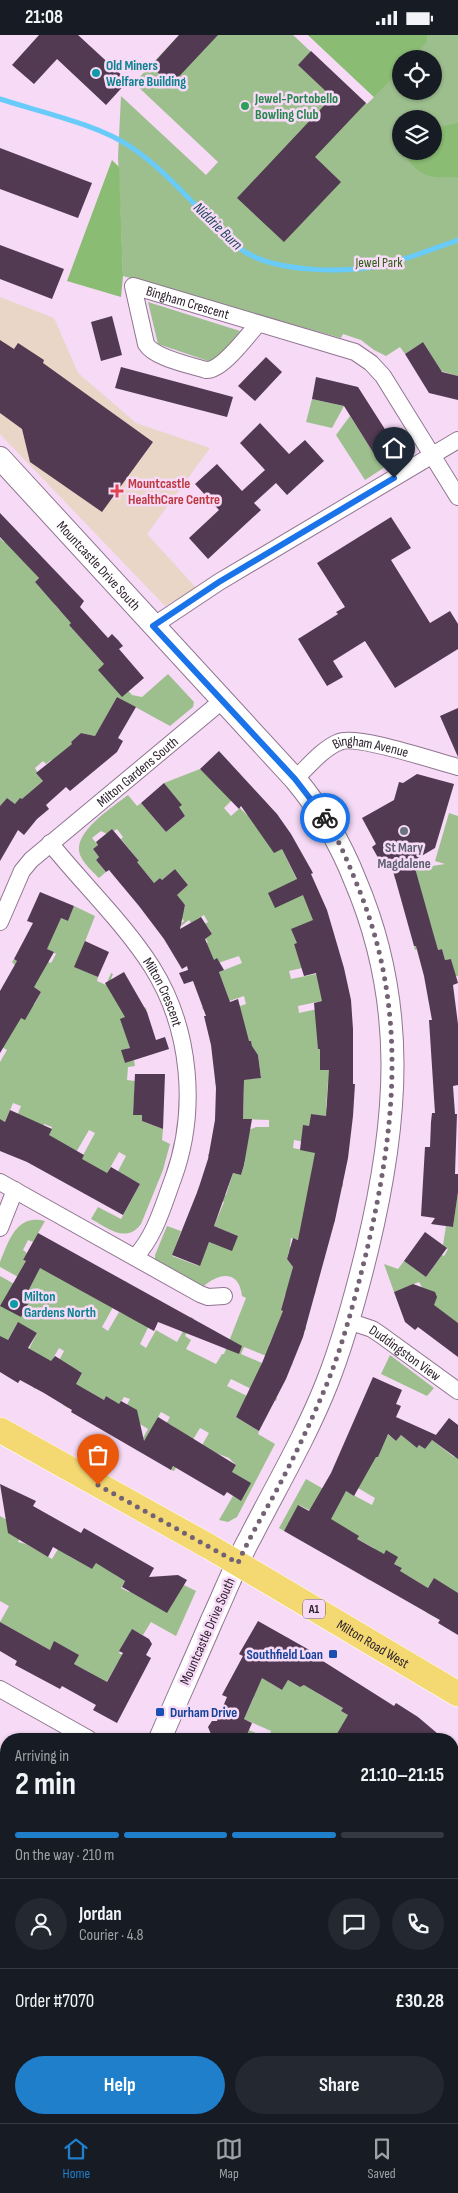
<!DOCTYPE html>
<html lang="en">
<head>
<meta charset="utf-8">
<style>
  body { margin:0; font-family:"Sofia Sans Condensed",sans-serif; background:#242831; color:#f1f3f6; height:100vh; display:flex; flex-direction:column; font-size:19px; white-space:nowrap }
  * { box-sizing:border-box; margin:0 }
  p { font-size:16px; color:#9ea1a6 }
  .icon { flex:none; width:28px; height:28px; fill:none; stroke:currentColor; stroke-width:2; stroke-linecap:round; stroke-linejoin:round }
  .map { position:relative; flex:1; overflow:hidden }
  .details { position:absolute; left:0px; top:1698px; width:459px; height:391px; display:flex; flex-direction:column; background:#171b24; border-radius:20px 20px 0 0; box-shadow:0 1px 4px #0004 }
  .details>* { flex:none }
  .fabs { position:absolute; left:392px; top:15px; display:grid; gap:10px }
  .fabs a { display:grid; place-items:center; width:50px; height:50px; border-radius:50%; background:#171b24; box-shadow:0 1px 4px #0004; font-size:25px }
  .pin { position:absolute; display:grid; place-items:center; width:42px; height:42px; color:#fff; margin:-51px -21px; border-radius:50% 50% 50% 0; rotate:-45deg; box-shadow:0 0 5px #0007 }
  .pin .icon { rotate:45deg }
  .courier { position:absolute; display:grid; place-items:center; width:50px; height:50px; margin:-25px; border:4px solid #1a73e8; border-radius:50%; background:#fff; color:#222; box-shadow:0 1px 6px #0007 }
  .head em { font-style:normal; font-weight:700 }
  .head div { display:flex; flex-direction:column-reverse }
  .head { display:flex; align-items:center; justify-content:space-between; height:85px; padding:0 15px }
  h1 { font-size:32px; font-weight:700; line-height:38px }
  .bar { display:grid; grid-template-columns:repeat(4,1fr); gap:8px 5px; align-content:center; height:60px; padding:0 15px }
  .bar i { height:6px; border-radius:4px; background:#363941 }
  .bar .current { background:#1f7fcb }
  .bar p { grid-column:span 4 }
  .line { display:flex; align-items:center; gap:12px; padding:0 15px; border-top:1px solid #363941 }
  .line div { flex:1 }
  .round { display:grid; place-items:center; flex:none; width:52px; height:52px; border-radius:26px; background:#242831 }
  .button { display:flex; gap:10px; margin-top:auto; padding:10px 15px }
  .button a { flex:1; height:58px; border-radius:30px; background:#1f7fcb; color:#fff; font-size:20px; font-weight:700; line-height:58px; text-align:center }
  .button a+a { background:#242831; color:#f1f3f6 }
  .status { display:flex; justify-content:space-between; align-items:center; height:35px; padding:0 25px; background:#171b24; direction:ltr }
  .status svg { height:14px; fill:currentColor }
  .menu { display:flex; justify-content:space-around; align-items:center; height:70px; border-top:1px solid #363941; background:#171b24; font-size:14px; color:#9ea1a6 }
  .menu a { display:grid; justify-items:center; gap:2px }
  .menu .current { color:#1f7fcb }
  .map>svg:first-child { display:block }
</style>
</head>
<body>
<div class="status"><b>21:08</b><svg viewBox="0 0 49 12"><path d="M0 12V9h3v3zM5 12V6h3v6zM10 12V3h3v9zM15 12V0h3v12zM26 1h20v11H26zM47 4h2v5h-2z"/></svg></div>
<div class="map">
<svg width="458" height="2088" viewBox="0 0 458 2088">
  <rect width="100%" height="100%" fill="#f6daf6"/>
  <path fill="#e9d6c7" d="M0 262 54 283 78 338 136 388 210 413 147 499 196 553 165 571 0 399Z"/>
  <path fill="#9dbf8e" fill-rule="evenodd" d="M179 0H293L367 69 374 62 308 0H458V341L441 336 423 307 405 319 400 312 386 321 374 315 361 305 343 299 341 303 123 241 118 122 121 61 206 140 218 127 134 48ZM401 24H434V56H401ZM401 84H434V116H401Z
    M148 267 240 296 217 324 211 327 158 309Z
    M312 364 344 371 332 393 306 387Z
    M350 381 379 426 385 423 382 418 395 410 402 421 365 445 336 400Z
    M0 503 4 507 6 506 39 543 35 547 45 558 60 566 55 570 59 575 78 582 69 590 132 660 142 662 168 639 194 667 193 672 170 691 117 662 96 700 112 721 95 701 81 698 71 707 72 709 58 733 51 725 46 729 43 726 35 733 43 746 27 760 35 769H15L7 763 0 771Z
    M200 734 232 765 224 773 231 781 240 773 247 780 264 765 269 773 282 814 297 845 321 901 294 909 302 933 289 936 291 944 316 939 350 960 298 971 299 978 322 973 324 997 320 1020V1035H353V1049L328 1047 326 1072 329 1082 311 1079 309 1091 348 1115 294 1105 293 1113 317 1118 313 1129 312 1143 343 1148V1151L304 1178 335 1185V1187L300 1205 291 1203 290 1212 325 1220 324 1225 289 1216 287 1224 293 1232 289 1249 316 1256 314 1261 292 1254 290 1260 285 1259 281 1275 285 1276 283 1285 306 1291V1295L293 1292 276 1294 269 1310 274 1312 271 1319 293 1328 291 1331 244 1312 241 1319 262 1328 256 1353 277 1363 276 1366 231 1344 227 1351 247 1361 236 1382 259 1396 258 1399 275 1409 237 1482 228 1487 219 1485 233 1461 241 1466 232 1437 236 1430 229 1423 201 1412 209 1398 200 1393 174 1436 171 1435 183 1413 170 1406 177 1394 170 1389 160 1400 170 1382 161 1377 139 1416 136 1415 148 1394 135 1386 138 1380 135 1374 122 1379 130 1364 124 1362 105 1394 113 1365 106 1361 104 1365 81 1352 68 1373 63 1370 82 1338 78 1335 73 1344 56 1331 64 1316 59 1313 35 1354 33 1352 43 1334 29 1314 37 1298 17 1289 6 1308 0 1301V1241L27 1256 31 1249 0 1232V1227C9 1206 16 1179 45 1186L33 1207 28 1205 23 1215 27 1218 23 1225 34 1231 95 1244 88 1259 111 1270 124 1246 127 1247 102 1292 108 1296 119 1277 146 1289 159 1265 161 1266 140 1309 146 1313 156 1295 177 1307 191 1282 194 1284 185 1301 191 1305 186 1314 216 1329 222 1319H224L246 1263 242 1261C239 1234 218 1238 203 1252L155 1225V1220L167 1191 181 1196 172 1221 199 1231 209 1207 220 1211 238 1201 214 1191 224 1167 197 1157 199 1152 226 1160 233 1138 241 1140 245 1127 208 1121V1119L245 1125 242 1098 256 1092H269V1085L215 1083V1081L243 1082 244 1050 216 1049 215 1047 261 1043 258 1020 252 1012 251 1006 235 1007 234 973 246 969 244 961 203 975 202 972 228 962 219 937 242 928 239 921 215 929 206 908 208 907 205 903 212 899 207 891 201 894 199 892 208 887 204 880 191 888 189 885 164 904 163 902 184 886 178 879 184 875 185 870 181 866 169 867 188 850 175 834 162 845 160 843 154 848 140 831 120 848 117 844 139 826 121 804 123 802 117 794 114 796 112 794 109 800 101 796 92 803 98 810 93 814 99 822 96 825 106 837 99 843C93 837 85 830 81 822 69 799 113 772 128 760L137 771 141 768 166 797 185 781 178 772 181 769 164 748Z
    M449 778 458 781V941L426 946 454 935 451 924 445 925 442 914 434 916 432 910 415 915 414 911 435 905 416 839 395 844 393 837 445 829 435 826Z
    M74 871 95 881 75 932 98 942 97 946 106 950 111 938 113 939 111 944 136 975 145 972 147 975 121 984 130 1013 122 1015 125 1028 134 1025 135 1031 128 1032 127 1045 135 1046 133 1080H142V1086L163 1094 162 1105 170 1109 163 1135 141 1189C126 1209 108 1193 91 1184L98 1172 121 1184 140 1149 131 1144 128 1150 115 1142 126 1121 119 1117 93 1163 90 1162 104 1137 81 1124 95 1098 89 1095 60 1145 47 1105 52 1092 44 1089 28 1127 12 1093 21 1071 13 1068 5 1087 0 1084V1027L7 1015 0 1011 26 966 34 970 41 957 34 952 12 927 14 924 37 937 44 925 51 928 56 919 26 902 61 883 68 886Z
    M458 1156V1288L437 1278 419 1247 394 1257 384 1229 398 1234 404 1226 426 1242 442 1220 444 1221 448 1214 443 1210 446 1191 453 1192Z
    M390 1320 434 1353 427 1361 381 1339Z
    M386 1398 396 1406 401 1400 417 1413 419 1410 425 1414 432 1405 454 1422 458 1417V1564L440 1585 427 1578 444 1549 428 1553 408 1541 389 1556 402 1533 394 1529 386 1516 369 1545 360 1539 374 1513 357 1504 358 1501 352 1497 299 1470 284 1496 279 1493 306 1444 341 1464 346 1456 372 1470 375 1463 358 1453 344 1408 378 1422Z
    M0 1481 23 1494 18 1507 26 1509 52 1524 61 1509 69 1521 92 1534 102 1516 115 1540 125 1546 121 1553 129 1557 133 1551 184 1550 196 1556 176 1601 151 1587 143 1600 132 1595 119 1618 135 1627 131 1634 118 1627 105 1650 92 1639 74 1629 78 1620 55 1607 50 1615 0 1587 9 1571 0 1566Z
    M286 1602 290 1604 273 1636 276 1638 270 1648 282 1655 288 1645 300 1652 301 1650 303 1651 313 1635 319 1659 343 1673 341 1676 348 1680 366 1704H331L324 1700 321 1704H245L246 1694 268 1703 271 1696 244 1684 254 1662 244 1658Z
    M0 1722 6 1726V1977L5 1983 6 2004 0 2029Z
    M452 1956 458 1960V2025L453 2028Z"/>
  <path fill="#8abc73" d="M308 0H427V7L411 24H401V34L374 62Z
    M458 88V142C449 142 438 143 430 141 419 138 406 127 405 116H434V93Z
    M112 125 119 132 123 241 121 262 67 246Z"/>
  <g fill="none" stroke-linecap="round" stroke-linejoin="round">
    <path stroke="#69cbfa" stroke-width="5" d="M0 64C40 77 97 89 131 112 165 135 191 167 220 195 228 202 236 211 245 217 278 237 342 238 379 231 406 225 432 214 458 205"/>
  </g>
  <path fill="#513a52" d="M39 0H78L128 46 106 70 57 24 34 49 12 30Z
    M179 0H218L171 50 151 31Z
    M311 16 366 68 315 122 341 147 284 207 237 163 332 62 298 30Z
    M0 113 92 148 78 183 0 154Z
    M0 210 64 234 52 264 0 244Z
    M112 281 122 320 101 326 91 287Z
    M0 305 14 314 18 308 44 325 43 328 153 407 102 477 30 427 22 394 0 378Z
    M423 307 442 337 458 341V365L429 358 405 319Z
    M266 322 282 337 255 366 238 351Z
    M121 332 233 362 227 382 115 353Z
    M316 342 358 352 395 410 376 422 344 371 312 364Z
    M260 388 289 419 305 405 324 426 287 460 276 448 254 468 261 475 208 524 189 503 219 475 195 449 217 429 242 456 265 435 240 408Z
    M0 478 84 566 80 572 108 603 112 599 118 605 123 611 119 614 144 643 122 662 98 635 104 629 69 590 71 588 35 547 39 543 0 502Z
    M391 482 411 513 391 525 430 588 450 576 458 589V614L395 653 365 606 333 626 343 642 327 651 298 604 338 579 336 577 345 572 317 528Z
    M117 662 136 672 118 703 123 706 117 717 70 756 66 752 46 770 49 774 37 784 24 800 18 795 0 826V771L7 763 15 769 20 763 22 764 43 746 36 738 72 709 71 707 81 698 95 701Z
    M458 673V722L440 681Z
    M219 716 277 779 291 799 313 838 311 839 327 875 344 933 351 965 353 994V1049H355L353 1081 348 1123 335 1185 303 1302 286 1344 259 1396 236 1382 262 1328 283 1276 281 1275 293 1232 287 1224 293 1203 298 1205 315 1118 300 1115 303 1090 309 1091 311 1079 326 1081 329 1035H320V1014H318L314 968 322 966 316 938 304 941 294 909 297 908 291 894 313 885 303 860 275 873 268 858 297 844 282 814 274 818 241 771 239 774 200 734Z
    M417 739 454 749 435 813 413 826 438 915 442 914 445 925 451 924 458 948 453 950 458 989V1050L453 1051 455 1079H457L455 1139H458V1157L453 1192 431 1189 435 1183 421 1181 425 1112H430L431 1087 432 1078H435L429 985H432L424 941 416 911H414L392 832 385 835 372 812 376 809 362 783 394 765 399 747 403 748Z
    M164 748 182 770 179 772 185 781 166 797 141 768Z
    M112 794 139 826 137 827 154 848 160 843 162 845 175 834 188 850 177 860 185 870 180 894 201 882 212 899 205 904 214 925 217 923 224 935 219 937 230 967 238 964 249 1006H251L252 1011 258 1020 261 1043 244 1045 243 1084H252L244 1130 241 1140 233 1138 214 1191 238 1201 232 1216 209 1207 200 1231 172 1220 198 1155 208 1124 215 1085 216 1053 211 1010 204 981H206L193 946 184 949 179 938 188 935 187 931 182 934 164 904 139 871 109 835 106 837 96 825 99 822 93 814 98 810 96 807Z
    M40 857 74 871 68 886 61 883 47 914 54 917 34 952 41 957 25 985 21 983 0 1018V956L17 926 14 924 33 888 27 886Z
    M85 906 109 917 98 942 74 932Z
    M124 937 147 977 156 1005 165 1002 169 1014 125 1028 121 1015 130 1013 120 984 125 982 105 948Z
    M135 1039H165L163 1094 142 1086V1080H133Z
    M10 1075 52 1094 49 1100 84 1120 82 1124 107 1138 111 1132 140 1149 123 1180 27 1127 0 1116V1084L5 1087Z
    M425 1197 447 1213 426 1242 404 1226Z
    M38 1198 242 1311 239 1319 158 1287 154 1296 40 1233 23 1266 28 1269 21 1282 0 1271 26 1226 23 1225Z
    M413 1249 435 1257 437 1262 434 1270 458 1288V1322L418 1292 415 1295 405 1287 394 1257Z
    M18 1287 37 1298 28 1313 51 1326 55 1321 82 1338 76 1349 104 1365 106 1361 119 1369 121 1366 137 1375 144 1406 158 1382 236 1430 232 1437 251 1448 241 1466 227 1457 224 1461 173 1431 171 1435 71 1377 72 1375 44 1358 20 1345 18 1348 0 1337V1301L8 1305Z
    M373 1342 402 1355 396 1369 401 1371 396 1382 436 1400 425 1414 419 1410 417 1413 401 1400 396 1406 388 1399 378 1422H376L354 1461 346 1456 331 1484 359 1501 357 1504 384 1519 386 1515 398 1522 394 1529 402 1533 400 1536 428 1553 434 1543 458 1558V1600L438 1588 440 1585 284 1496 298 1470 309 1476 331 1438Z
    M449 1383 458 1390V1424L432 1405Z
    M0 1449 36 1466 33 1471 81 1498 84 1493 154 1533 149 1542 178 1540 187 1545 167 1578 122 1552 125 1546 96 1528 92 1534 53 1512 48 1522 8 1498Z
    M258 1586 320 1621 318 1623 394 1671 396 1668 418 1682 444 1704H334L348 1680 341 1676 343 1673 304 1650 300 1652 288 1645 282 1655 262 1643 244 1684 252 1688 245 1704H213L208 1692 212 1686H217L227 1662 222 1660 243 1621 239 1619Z
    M0 1587 50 1615 54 1606 79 1620 74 1629 107 1647 123 1618 119 1616 132 1594 149 1604 152 1609 146 1620 151 1623 117 1688 93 1675 96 1670 62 1651 60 1654 15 1630 17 1626 0 1616Z"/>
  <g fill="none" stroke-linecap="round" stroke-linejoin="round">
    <defs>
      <g id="street">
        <path id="s1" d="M258 289C247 301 222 336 206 335 190 330 154 323 146 309L133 251 355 317 371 328 383 341 458 462"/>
        <path d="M153 591 219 547 458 405"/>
        <path id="s2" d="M295 744C308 732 322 714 339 707 356 699 435 726 458 732"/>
        <path id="s3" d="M50 808C83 849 124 888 152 932 191 994 198 1076 173 1144 163 1171 155 1201 135 1222"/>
        <path id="s4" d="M0 887 22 836 31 825 223 665"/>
        <path d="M0 1147 200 1259 208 1262 224 1261"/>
        <path d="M0 1193 15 1155"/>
        <path id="s5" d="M348 1286 372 1294 381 1300 458 1356"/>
        <path d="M0 1654 89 1704"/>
        <path d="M452 1781 458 1774"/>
        <path d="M452 1881 458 1885"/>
        <path d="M0 2071 6 2073"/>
        <path d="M44 2082 60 2087"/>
        <path d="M117 2082 126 2088"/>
        <path d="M430 2082 438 2088"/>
        <path d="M282 2088 285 2082"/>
      </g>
      <g id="secondary">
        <path id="s6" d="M0 423 295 744C321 775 340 807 355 845 408 969 398 1087 367 1215 356 1260 344 1305 327 1348 306 1401 277 1450 251 1501 236 1528 225 1557 212 1585 195 1625 177 1664 160 1704"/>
        <path d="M60 2088 61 2082"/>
      </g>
      <g id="primary">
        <path id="s7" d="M0 1395 210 1512 458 1659"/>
      </g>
    </defs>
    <use href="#street" stroke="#8f7690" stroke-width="18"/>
    <use href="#secondary" stroke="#8f7690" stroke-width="24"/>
    <use href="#primary" stroke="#fff" stroke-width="26"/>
    <use href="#street" stroke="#fff" stroke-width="16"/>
    <use href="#secondary" stroke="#fff" stroke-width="22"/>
    <use href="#primary" stroke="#f4d973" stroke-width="25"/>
  </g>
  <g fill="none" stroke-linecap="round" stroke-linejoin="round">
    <path stroke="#736273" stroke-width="5" stroke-dasharray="0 9" d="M98 1450 238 1528C251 1498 269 1471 284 1441 299 1412 313 1382 326 1351 343 1310 354 1266 365 1223 396 1093 409 973 356 847 347 825 338 803 325 783"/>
    <path stroke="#1a73e8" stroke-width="6" d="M325 783 295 744 153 591 219 547 394 443"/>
  </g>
  <g fill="#0f9aa8" stroke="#f6daf6" stroke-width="2">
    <circle cx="96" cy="38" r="5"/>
    <circle cx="14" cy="1269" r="5"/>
  </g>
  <circle fill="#2e9e5b" stroke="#f6daf6" stroke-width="2" cx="245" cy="71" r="5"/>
  <path fill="#e0444e" stroke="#f6daf6" stroke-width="2" d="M114.5 448.5h5v5h5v5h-5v5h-5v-5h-5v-5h5z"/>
  <circle fill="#6b7280" stroke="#f6daf6" stroke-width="2" cx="404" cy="796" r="5"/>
  <g fill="#1a4fb4" stroke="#f6daf6" stroke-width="2">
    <rect x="328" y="1614" width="10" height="10" rx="2.5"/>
    <rect x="155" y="1672" width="10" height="10" rx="2.5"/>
  </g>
  <g text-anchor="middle" stroke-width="5" stroke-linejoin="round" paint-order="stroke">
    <rect fill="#f6daf6" stroke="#695869" stroke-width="1" x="303" y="1564.5" width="22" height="19" rx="4"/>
    <g font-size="12" font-weight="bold" fill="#2c212c">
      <text x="314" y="1578">A1</text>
    </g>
    <g font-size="14" font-weight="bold" fill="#0d838f" stroke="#f6daf6" text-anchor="start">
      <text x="106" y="35">Old Miners<tspan x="106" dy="16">Welfare Building</tspan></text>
      <text x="24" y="1266">Milton<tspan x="24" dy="16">Gardens North</tspan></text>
    </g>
    <g font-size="14" font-weight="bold" fill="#27864d" stroke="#f6daf6" text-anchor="start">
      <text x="255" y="68">Jewel-Portobello<tspan x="255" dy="16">Bowling Club</tspan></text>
    </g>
    <g font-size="14" fill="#305d13" stroke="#f6daf6">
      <text x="379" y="232">Jewel Park</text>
    </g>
    <g font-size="14" fill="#2c212c" stroke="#f6daf6">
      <text dy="5" stroke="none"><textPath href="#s1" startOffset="254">Bingham Crescent</textPath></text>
      <text dy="5" stroke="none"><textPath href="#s6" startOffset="146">Mountcastle Drive South</textPath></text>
      <text dy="5" stroke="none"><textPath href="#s2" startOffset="90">Bingham Avenue</textPath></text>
      <text dy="5" stroke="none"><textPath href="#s4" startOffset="208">Milton Gardens South</textPath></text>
      <text dy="5" stroke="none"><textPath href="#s3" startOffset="188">Milton Crescent</textPath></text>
      <text dy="5" stroke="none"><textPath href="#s5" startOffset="66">Duddingston View</textPath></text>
      <text transform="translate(207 1596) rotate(-66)" y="5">Mountcastle Drive South</text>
      <text dy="5" stroke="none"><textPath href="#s7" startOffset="430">Milton Road West</textPath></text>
    </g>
    <g font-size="14" font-weight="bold" fill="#be3a42" stroke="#f6daf6" text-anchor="start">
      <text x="128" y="453">Mountcastle<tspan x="128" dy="16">HealthCare Centre</tspan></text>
    </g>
    <g font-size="14" font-weight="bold" fill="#5b616d" stroke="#f6daf6">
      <text x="404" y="817">St Mary<tspan x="404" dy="16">Magdalene</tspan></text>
    </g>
    <g font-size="14" font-weight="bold" fill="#164399" stroke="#f6daf6" text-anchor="end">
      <text x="323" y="1624">Southfield Loan</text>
      <text x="170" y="1682" text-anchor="start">Durham Drive</text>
    </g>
    <g font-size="15" font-style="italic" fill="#1a4458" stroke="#f6daf6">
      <text transform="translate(218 191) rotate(44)" y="5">Niddrie Burn</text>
    </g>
  </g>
</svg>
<div class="fabs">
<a><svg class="icon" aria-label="locate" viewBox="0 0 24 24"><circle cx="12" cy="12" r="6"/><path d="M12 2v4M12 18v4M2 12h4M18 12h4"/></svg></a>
<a><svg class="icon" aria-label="layers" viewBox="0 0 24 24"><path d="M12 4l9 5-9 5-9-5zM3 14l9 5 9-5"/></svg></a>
</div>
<div class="pin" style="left:98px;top:1450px;background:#ea580c"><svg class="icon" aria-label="bag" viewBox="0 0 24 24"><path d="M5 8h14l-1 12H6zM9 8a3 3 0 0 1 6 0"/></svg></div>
<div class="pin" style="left:394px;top:443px;background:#1f2937"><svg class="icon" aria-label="home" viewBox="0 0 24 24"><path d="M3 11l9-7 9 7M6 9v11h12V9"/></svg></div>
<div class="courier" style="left:325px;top:783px"><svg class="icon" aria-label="bike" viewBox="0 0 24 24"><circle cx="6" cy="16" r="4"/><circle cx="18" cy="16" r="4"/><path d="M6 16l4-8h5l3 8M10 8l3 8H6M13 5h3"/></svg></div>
<section class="details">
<div class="head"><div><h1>2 min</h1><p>Arriving in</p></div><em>21:10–21:15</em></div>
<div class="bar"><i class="current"></i><i class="current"></i><i class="current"></i><i></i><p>On the way · 210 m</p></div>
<div class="line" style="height:90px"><a class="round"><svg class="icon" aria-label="person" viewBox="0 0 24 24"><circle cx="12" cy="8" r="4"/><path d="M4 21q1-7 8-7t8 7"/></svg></a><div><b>Jordan</b><p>Courier · 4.8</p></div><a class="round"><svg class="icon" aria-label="chat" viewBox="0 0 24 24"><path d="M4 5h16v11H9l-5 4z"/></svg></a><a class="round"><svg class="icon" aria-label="phone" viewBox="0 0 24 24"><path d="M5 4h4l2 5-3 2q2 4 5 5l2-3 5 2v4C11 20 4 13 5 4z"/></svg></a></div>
<div class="line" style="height:65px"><div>Order #7070</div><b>£30.28</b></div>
<div class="button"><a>Help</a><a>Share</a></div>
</section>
</div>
<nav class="menu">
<a class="current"><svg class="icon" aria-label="home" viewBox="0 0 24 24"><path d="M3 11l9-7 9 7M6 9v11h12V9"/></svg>Home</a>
<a><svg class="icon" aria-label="map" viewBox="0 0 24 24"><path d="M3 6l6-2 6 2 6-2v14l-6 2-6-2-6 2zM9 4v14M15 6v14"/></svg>Map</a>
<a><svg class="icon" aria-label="saved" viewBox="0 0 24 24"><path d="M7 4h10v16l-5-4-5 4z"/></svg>Saved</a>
</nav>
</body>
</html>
